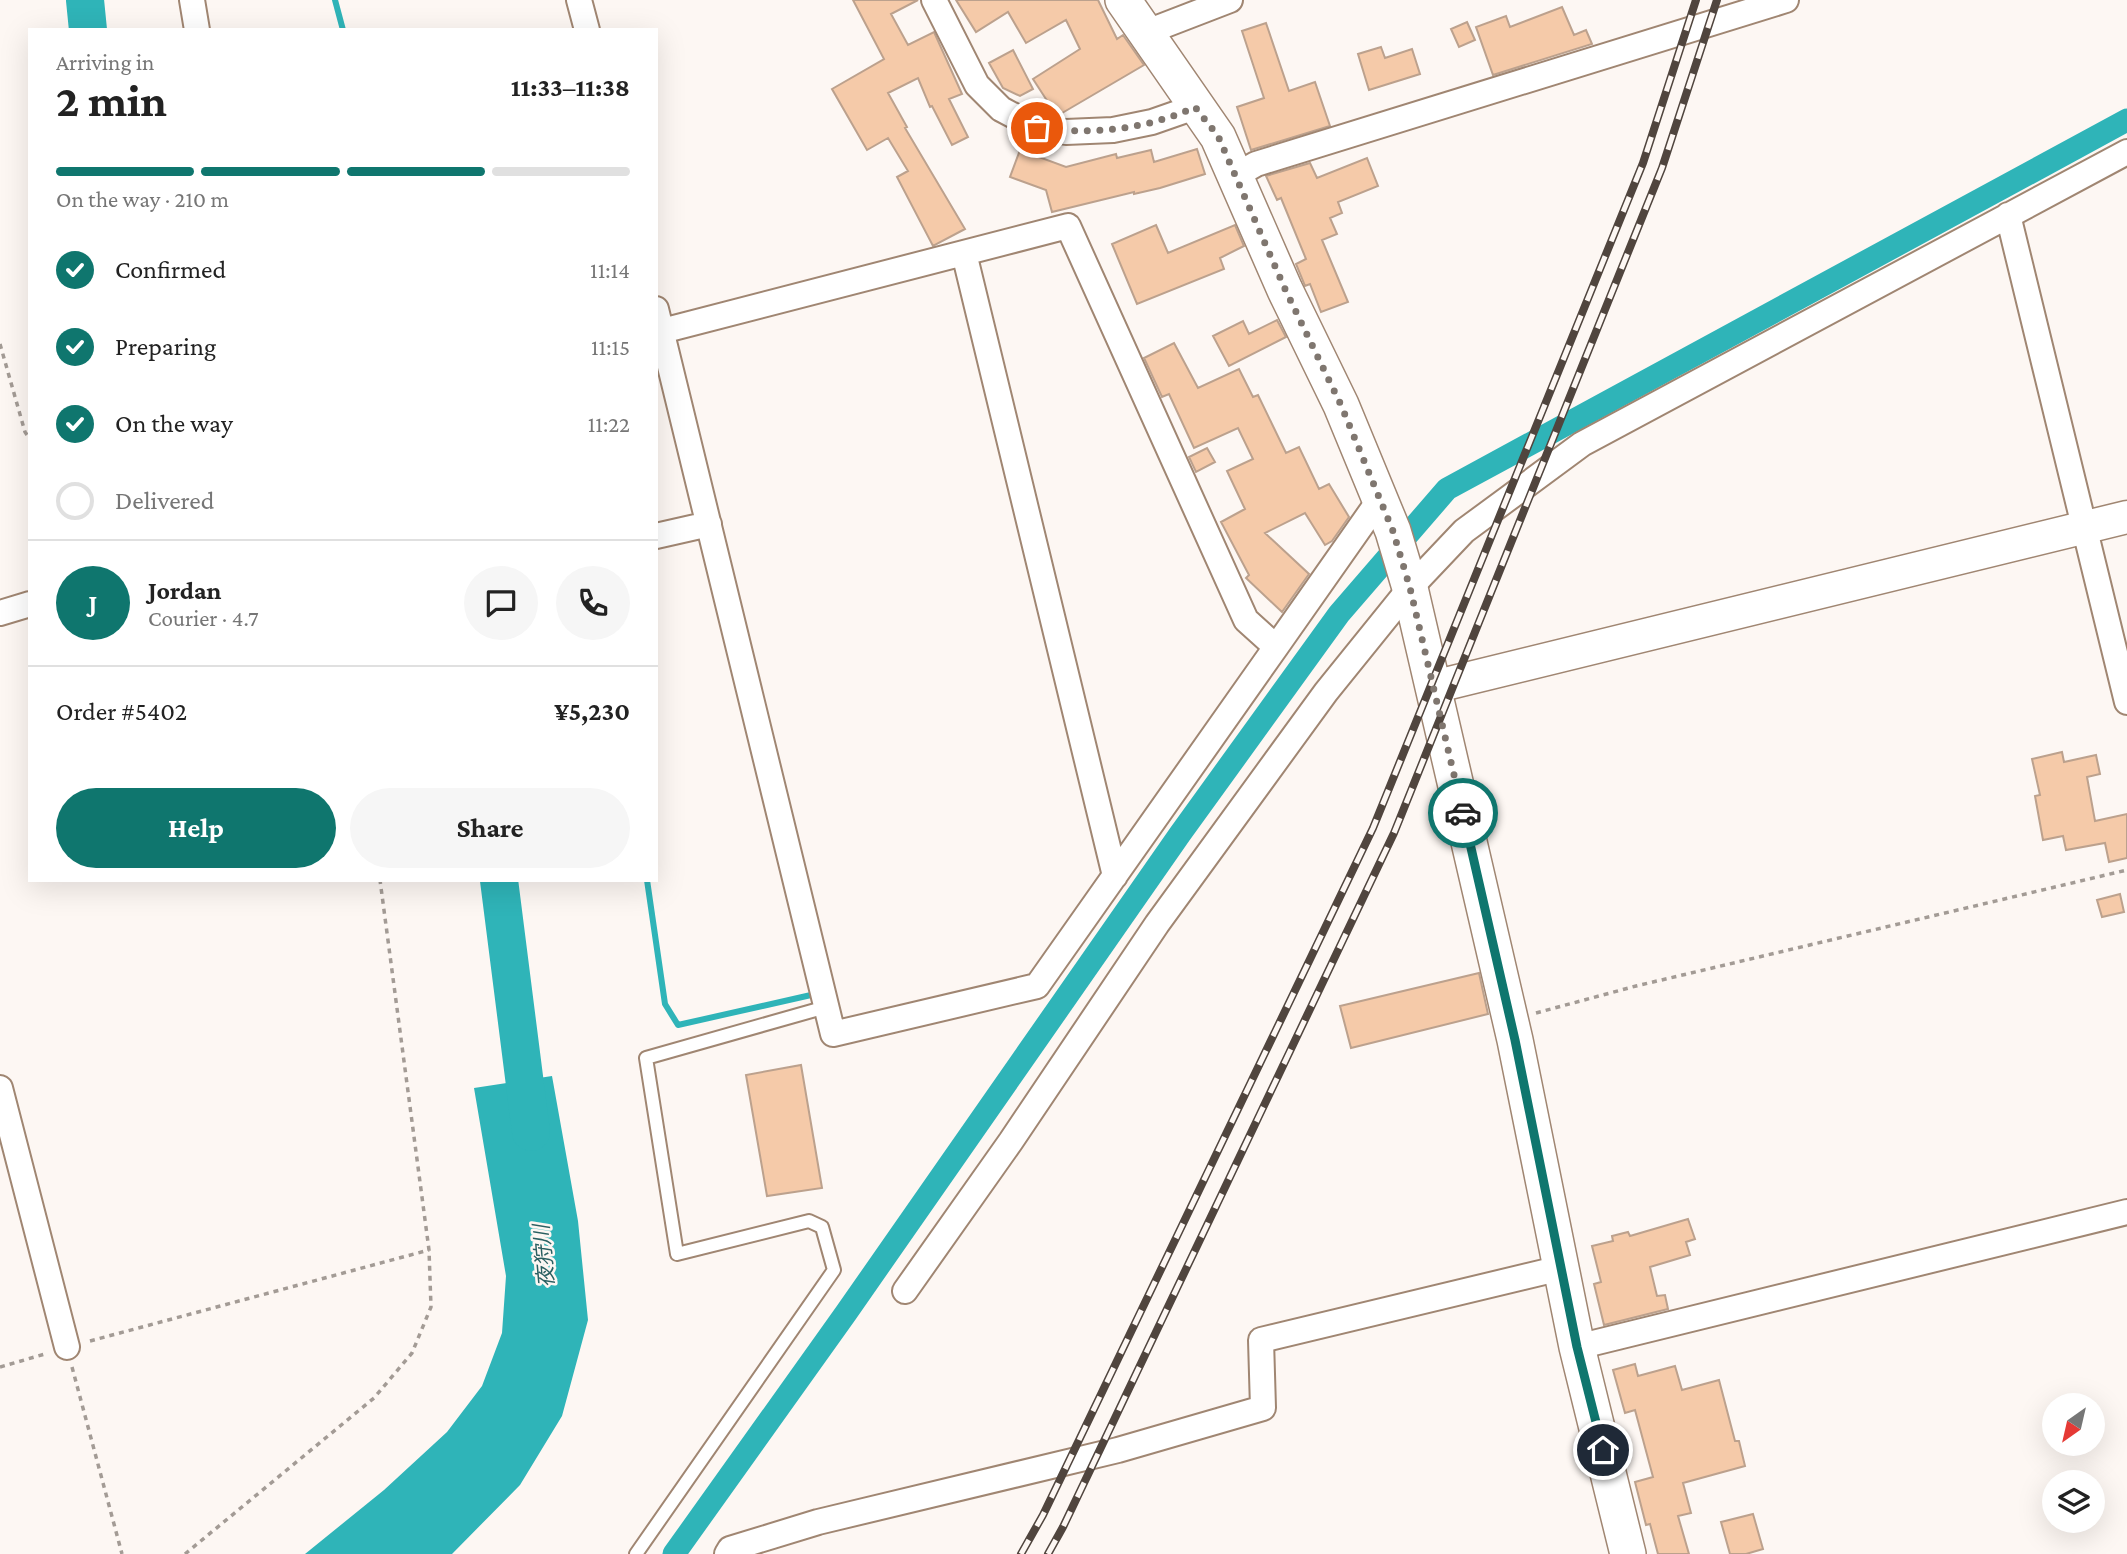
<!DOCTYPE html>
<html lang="en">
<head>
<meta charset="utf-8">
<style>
  body { margin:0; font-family:"Crimson Pro","Noto Sans JP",serif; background:#f6f6f6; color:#222; height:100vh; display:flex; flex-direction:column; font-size:26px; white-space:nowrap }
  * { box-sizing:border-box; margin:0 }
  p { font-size:23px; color:#767676 }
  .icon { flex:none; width:38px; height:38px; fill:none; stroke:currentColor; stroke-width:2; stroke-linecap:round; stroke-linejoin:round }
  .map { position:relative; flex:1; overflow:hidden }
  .details { position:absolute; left:28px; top:28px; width:630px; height:854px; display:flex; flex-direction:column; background:#fff; border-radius:0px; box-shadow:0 7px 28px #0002 }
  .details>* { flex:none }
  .needle { width:46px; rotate:214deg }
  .tools { position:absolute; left:2042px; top:1393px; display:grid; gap:14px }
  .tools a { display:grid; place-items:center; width:63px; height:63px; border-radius:50%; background:#fff; box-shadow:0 7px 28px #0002; font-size:35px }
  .pin { position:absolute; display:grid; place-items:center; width:60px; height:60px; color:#fff; margin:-30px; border:4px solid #fff; border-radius:50%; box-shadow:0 2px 7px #0007 }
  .courier { position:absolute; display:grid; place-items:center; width:70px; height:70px; margin:-35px; border:5px solid #0f766e; border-radius:50%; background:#fff; color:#222; box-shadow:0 2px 9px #0007 }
  .headline em { font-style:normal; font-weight:700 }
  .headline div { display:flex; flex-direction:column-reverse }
  .headline { display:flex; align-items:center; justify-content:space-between; height:119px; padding:0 28px }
  h1 { font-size:46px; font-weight:700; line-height:52px }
  .bar { display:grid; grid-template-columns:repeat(4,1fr); gap:10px 7px; align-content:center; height:84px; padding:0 28px }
  .bar i { height:9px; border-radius:5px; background:#e0e0e0 }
  .bar .selected { background:#0f766e }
  .bar p { grid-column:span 4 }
  .line { display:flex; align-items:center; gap:18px; padding:0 28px; border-top:2px solid #e0e0e0 }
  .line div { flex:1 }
  .round { display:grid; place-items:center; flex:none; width:74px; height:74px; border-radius:37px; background:#f6f6f6 }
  ol { padding:0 28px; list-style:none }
  li { display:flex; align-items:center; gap:21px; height:77px }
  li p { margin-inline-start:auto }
  li .icon { padding:7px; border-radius:50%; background:#0f766e; color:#fff; stroke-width:4 }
  li:last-child { color:#767676 }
  li i { width:38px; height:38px; border:4px solid #e0e0e0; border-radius:50% }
  .action { display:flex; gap:14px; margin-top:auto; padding:14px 28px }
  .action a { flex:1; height:80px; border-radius:42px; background:#0f766e; color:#fff; font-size:28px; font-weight:700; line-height:80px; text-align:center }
  .action a+a { background:#f6f6f6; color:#222 }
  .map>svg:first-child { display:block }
</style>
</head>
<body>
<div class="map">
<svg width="2127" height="1554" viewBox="0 0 2127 1554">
  <rect width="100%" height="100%" fill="#fdf7f3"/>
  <path fill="#2fb4b8" d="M552 1076 578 1221 588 1320 562 1416 520 1485 452 1554H305L384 1490 447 1432 482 1386 502 1333 506 1276 474 1088Z"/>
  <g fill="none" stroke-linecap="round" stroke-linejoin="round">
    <path stroke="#2fb4b8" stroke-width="6" d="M335 0 343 30
      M647 880 665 1004 678 1025 811 995"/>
    <path stroke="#2fb4b8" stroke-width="23" d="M674 1554 846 1313 1180 834 1339 614 1447 489 2127 120"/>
    <path stroke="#2fb4b8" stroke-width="38" d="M85 0 88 30
      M499 880 531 1132"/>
  </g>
  <path fill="#f5caa9" stroke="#bca18d" stroke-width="2" d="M853 0H918L891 14 908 45 934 32 962 94 949 99 968 137 952 145 932 106 930 107 918 78 888 93 907 127 905 128 965 229 933 246 897 177 908 171 888 138 867 150 832 89 884 59Z
    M956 0H1098L1117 39 1123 35 1144 65 1057 116 1033 79 1080 49 1066 20 1026 43 1008 12 976 32Z
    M1562 7 1574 35 1586 30 1592 44 1493 75 1476 27 1506 16 1510 27Z
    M1467 22 1475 40 1459 47 1451 29Z
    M1266 23 1289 91 1315 82 1330 126 1251 150 1237 107 1264 98 1242 31Z
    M1381 47 1385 58 1412 49 1420 74 1369 90 1358 54Z
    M1013 50 1033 89 1020 96 1003 88 989 63Z
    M1197 149 1205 174 1160 188 1134 194V192L1052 212 1046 190 1010 177 1020 150 1066 167 1116 154 1117 158 1151 150 1154 162Z
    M1367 158 1378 186 1338 202 1342 213 1330 218 1337 234 1322 240 1348 302 1321 312 1310 284 1305 286 1296 264 1306 259 1281 198 1277 200 1266 176 1310 163 1317 178Z
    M1156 225 1168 253 1235 225 1244 246 1220 258 1224 269 1137 304 1112 244Z
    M1277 320 1286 337 1229 366 1213 336 1243 321 1249 334Z
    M1174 343 1198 388 1239 369 1253 397 1258 395 1286 453 1299 447 1319 489 1329 484 1349 517 1332 541 1325 545 1305 513 1265 533 1309 574 1282 612 1246 578 1249 575 1221 522 1245 509 1227 471 1253 459 1238 428 1194 448 1169 394 1162 397 1144 358Z
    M1207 448 1215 462 1196 472 1189 457Z
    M2062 752 2064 762 2096 755 2100 774 2087 777 2095 821 2127 814V858L2109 862 2105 843 2066 850 2063 836 2043 840 2035 796 2040 795 2032 759Z
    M2120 894 2124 912 2102 917 2097 900Z
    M1479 973 1488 1014 1351 1048 1340 1006Z
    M801 1065 822 1188 767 1196 746 1075Z
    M1688 1219 1695 1239 1686 1242 1690 1255 1650 1267 1657 1296 1665 1295 1668 1309 1604 1325 1594 1284 1601 1282 1592 1246 1613 1241 1612 1236 1628 1232 1630 1236Z
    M1635 1364 1638 1376 1675 1366 1682 1390 1719 1380 1735 1441H1739L1745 1466 1683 1483 1691 1513 1678 1516 1689 1554H1658L1650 1524 1646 1525 1635 1482 1653 1477 1635 1410 1625 1413 1613 1370Z
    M1753 1514 1763 1549 1746 1554H1730L1721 1522Z"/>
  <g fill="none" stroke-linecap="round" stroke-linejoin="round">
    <defs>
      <path id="service" d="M636 1554 834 1270 822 1227 809 1221 677 1254 646 1058 826 1007"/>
      <path id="minor" d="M192 0 197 30
        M579 0 587 30
        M934 0 977 85 1001 109 1037 128 1066 132 1113 130 1152 122 1195 107
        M1147 32 1230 0
        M1235 176 1256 164 1786 0
        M2008 215 2127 702
        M964 253 1115 876
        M656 309 833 1034 1037 986 1276 647
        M662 331 1068 226 1246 620 1276 647 1380 499
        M656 536 709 524
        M0 613 30 604
        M0 1088 67 1347
        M905 1291 1011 1141 1157 924 1326 692 1410 588 1464 531 1582 444 2127 152
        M1577 1347 2127 1212
        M727 1554 730 1549 818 1522 1118 1450 1263 1408 1261 1340 1561 1268"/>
      <path id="tertiary" d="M1433 687 2127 517"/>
      <path id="secondary" d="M1123 0 1218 137 1285 290 1341 405 1393 531 1410 588 1515 1040 1577 1347 1628 1554"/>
    </defs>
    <use href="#service" stroke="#a08672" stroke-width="16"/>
    <use href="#minor" stroke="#a08672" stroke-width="28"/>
    <use href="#tertiary" stroke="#a08672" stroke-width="35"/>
    <use href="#secondary" stroke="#a08672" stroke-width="38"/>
    <path stroke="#a39b95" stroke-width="3.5" stroke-dasharray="5 5" stroke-linecap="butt" d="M0 344 25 432 30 439
      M1536 1013 1636 986 2127 870
      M90 1341 429 1250
      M0 1367 45 1354
      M72 1367 122 1554
      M185 1554 374 1398 412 1353 431 1307 429 1250 380 880"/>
    <use href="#service" stroke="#fff" stroke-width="12"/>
    <use href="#minor" stroke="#fff" stroke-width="24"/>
    <use href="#tertiary" stroke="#fff" stroke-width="32"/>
    <use href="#secondary" stroke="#fff" stroke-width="35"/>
    <defs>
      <path id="rail" d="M1021 1554 1043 1515 1373 828 1643 163 1696 0
        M1048 1554 1063 1527 1394 833 1662 168 1717 0"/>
    </defs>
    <use href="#rail" stroke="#50453e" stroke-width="8"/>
    <use href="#rail" stroke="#fdf7f3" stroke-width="5" stroke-dasharray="16" stroke-linecap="butt"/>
  </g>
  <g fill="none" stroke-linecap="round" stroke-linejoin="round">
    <path stroke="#7f766f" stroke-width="7" stroke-dasharray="0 12.6" d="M1037 128C1090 135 1146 130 1195 107L1218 136 1285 289 1341 405 1393 531 1410 588 1463 813"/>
    <path stroke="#0f766e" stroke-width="9" d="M1463 813 1515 1040 1577 1347 1603 1450"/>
  </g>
  <g text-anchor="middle" stroke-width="5" stroke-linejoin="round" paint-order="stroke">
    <g font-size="21" font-style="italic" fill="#2b6062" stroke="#fdf7f3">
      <text transform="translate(544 1256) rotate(-95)" y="7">夜狩川</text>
    </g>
  </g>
</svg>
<div class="tools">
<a><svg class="needle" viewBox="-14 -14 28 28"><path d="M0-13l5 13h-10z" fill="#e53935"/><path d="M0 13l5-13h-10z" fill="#767676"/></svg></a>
<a><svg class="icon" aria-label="layers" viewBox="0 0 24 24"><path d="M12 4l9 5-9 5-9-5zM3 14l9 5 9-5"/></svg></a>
</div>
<div class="pin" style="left:1037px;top:128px;background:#ea580c"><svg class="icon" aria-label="bag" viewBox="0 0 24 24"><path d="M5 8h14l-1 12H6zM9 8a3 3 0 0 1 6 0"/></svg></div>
<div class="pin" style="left:1603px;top:1450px;background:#1f2937"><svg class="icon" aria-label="home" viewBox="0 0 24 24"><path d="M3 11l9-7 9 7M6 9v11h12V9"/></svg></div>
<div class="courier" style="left:1463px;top:813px"><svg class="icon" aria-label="car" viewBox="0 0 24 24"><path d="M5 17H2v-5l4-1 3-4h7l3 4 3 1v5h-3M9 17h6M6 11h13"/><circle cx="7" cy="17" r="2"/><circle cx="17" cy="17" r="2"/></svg></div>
<section class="details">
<div class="headline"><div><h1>2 min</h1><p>Arriving in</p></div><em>11:33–11:38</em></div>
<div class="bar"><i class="selected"></i><i class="selected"></i><i class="selected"></i><i></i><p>On the way · 210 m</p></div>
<ol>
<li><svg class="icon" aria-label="check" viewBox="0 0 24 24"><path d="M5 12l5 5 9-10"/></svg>Confirmed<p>11:14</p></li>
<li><svg class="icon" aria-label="check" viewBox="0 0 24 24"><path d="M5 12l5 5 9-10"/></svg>Preparing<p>11:15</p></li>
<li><svg class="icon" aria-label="check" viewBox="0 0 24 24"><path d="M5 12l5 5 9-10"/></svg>On the way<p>11:22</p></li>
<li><i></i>Delivered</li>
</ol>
<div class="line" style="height:126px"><b class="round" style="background:#0f766e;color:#fff">J</b><div><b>Jordan</b><p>Courier · 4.7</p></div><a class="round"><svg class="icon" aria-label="chat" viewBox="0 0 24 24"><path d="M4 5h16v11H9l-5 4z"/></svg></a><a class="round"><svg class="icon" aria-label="phone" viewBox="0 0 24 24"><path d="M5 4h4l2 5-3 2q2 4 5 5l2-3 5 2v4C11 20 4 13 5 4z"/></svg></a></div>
<div class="line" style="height:91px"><div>Order #5402</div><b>¥5,230</b></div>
<div class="action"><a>Help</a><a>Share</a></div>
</section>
</div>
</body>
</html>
